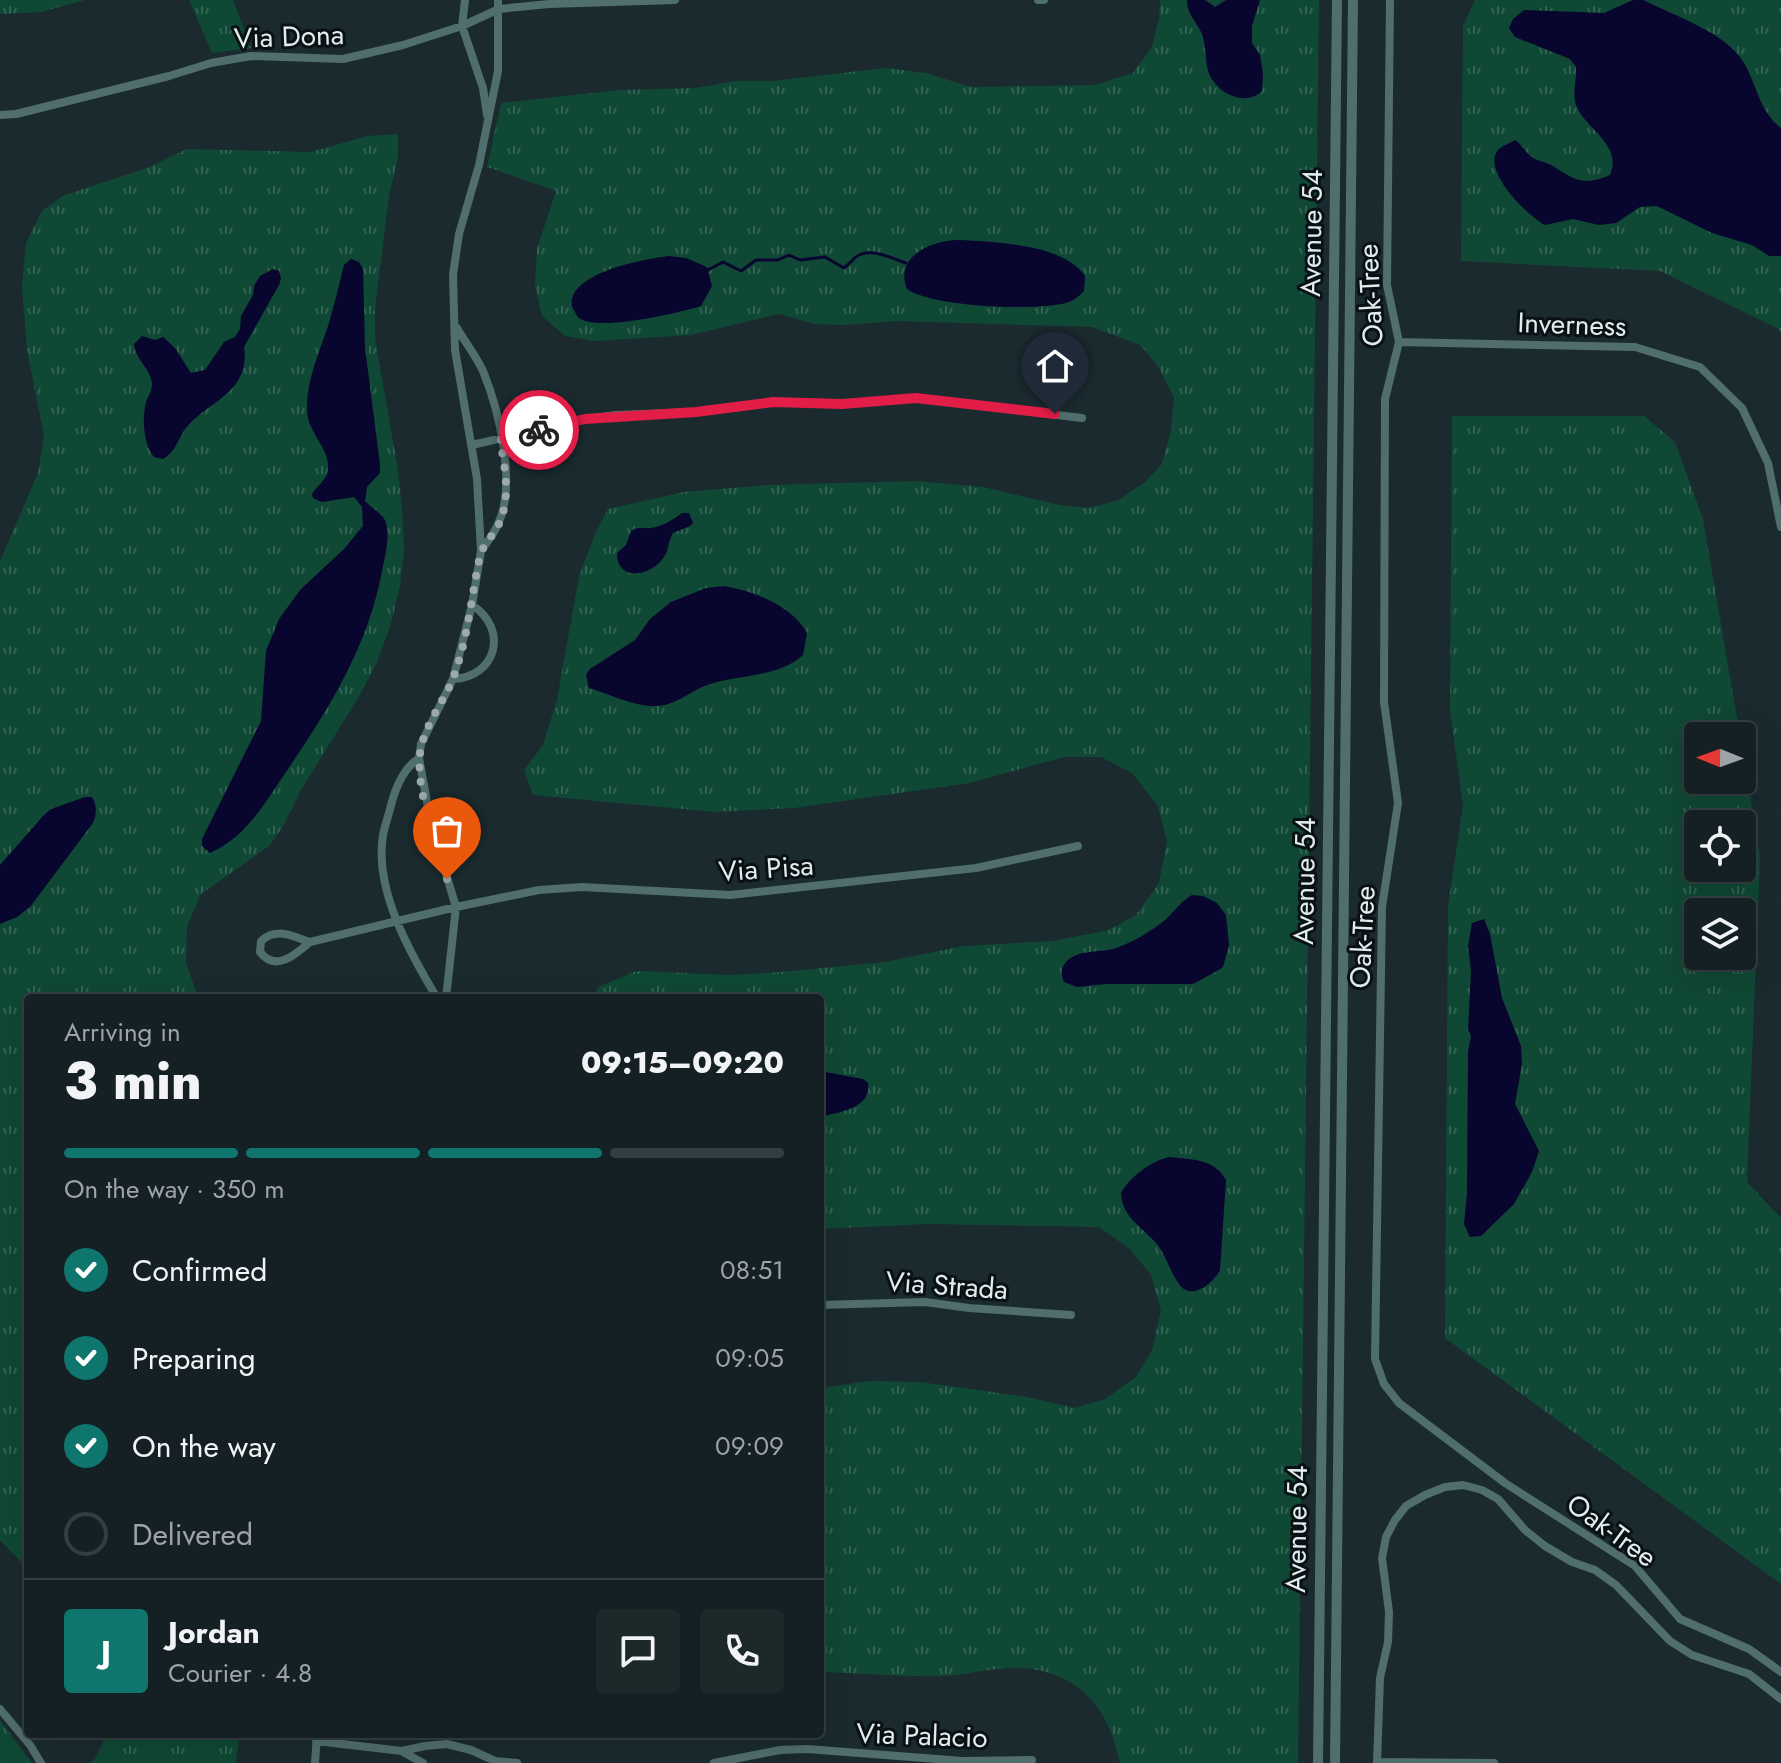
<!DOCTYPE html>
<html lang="en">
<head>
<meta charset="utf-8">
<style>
  body { margin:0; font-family:Jost,sans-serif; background:#1d282b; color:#f1f3f6; height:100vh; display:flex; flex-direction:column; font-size:30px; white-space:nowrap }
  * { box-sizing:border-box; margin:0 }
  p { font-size:26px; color:#9da3a6 }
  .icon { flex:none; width:44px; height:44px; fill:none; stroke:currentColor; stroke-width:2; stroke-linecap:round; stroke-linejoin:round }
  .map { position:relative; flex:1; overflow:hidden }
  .drawer { position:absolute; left:24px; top:994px; width:800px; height:744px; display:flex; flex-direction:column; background:#142023; border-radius:8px; box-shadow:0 8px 32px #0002,0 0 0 2px #333e41 }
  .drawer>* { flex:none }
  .needle { width:52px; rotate:271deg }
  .tools { position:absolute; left:1684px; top:722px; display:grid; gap:16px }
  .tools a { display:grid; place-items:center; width:72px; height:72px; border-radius:8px; background:#142023; box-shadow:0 8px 32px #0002,0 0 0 2px #333e41; font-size:40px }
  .pin { position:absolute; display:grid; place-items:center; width:68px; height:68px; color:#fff; margin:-82px -34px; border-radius:50% 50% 50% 0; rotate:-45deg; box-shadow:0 0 8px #0007 }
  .pin .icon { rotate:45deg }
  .courier { position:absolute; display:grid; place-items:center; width:80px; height:80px; margin:-40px; border:6px solid #e11d48; border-radius:50%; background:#fff; color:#222; box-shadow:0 2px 10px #0007 }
  .headline em { font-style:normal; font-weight:800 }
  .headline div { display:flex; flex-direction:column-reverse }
  .headline { display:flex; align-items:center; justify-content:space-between; height:136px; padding:0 40px }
  h1 { font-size:52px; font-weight:800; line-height:60px }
  .bar { display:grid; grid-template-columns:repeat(4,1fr); gap:12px 8px; align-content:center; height:96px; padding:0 40px }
  .bar i { height:10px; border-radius:6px; background:#333e41 }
  .bar .current { background:#0f766e }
  .bar p { grid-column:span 4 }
  .line { display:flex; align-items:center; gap:20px; padding:0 40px; border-top:2px solid #333e41 }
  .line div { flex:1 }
  .round { display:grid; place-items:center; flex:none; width:84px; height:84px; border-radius:8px; background:#1d282b }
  ol { padding:0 40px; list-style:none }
  li { display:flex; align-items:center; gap:24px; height:88px }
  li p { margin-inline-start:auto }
  li .icon { padding:8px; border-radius:50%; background:#0f766e; color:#fff; stroke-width:4 }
  li:last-child { color:#9da3a6 }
  li i { width:44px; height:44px; border:4px solid #333e41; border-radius:50% }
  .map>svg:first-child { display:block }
</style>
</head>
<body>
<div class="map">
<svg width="1781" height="1763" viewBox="0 0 1781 1763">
  <defs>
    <pattern id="grass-tufts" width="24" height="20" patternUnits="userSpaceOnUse" patternTransform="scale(2)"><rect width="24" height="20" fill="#0f4834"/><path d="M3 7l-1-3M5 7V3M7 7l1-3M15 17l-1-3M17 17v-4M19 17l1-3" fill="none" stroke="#326352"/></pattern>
  </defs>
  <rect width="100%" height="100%" fill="#1a2a2f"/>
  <path fill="url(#grass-tufts)" fill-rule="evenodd" d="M0 0H85L41 12 0 14Z
    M189 0H233L251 48 212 53Z
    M1160 0H1319L1298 1763H1120C1109 1708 1080 1673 1023 1668 997 1666 969 1675 943 1676 902 1677 861 1673 820 1672V1388L870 1381 920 1382 1027 1397 1075 1408 1105 1399 1136 1377 1152 1350 1161 1310 1151 1275 1130 1249 1099 1227 927 1224 820 1229V998H595L598 987 636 971 732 975 781 972 884 962 964 946 1053 941 1109 930 1136 915 1159 883 1167 842 1158 806 1132 773 1101 757H1064L970 783 794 808 715 812 533 795 524 770 543 745 557 700 579 576 596 532 608 509 684 492 767 485 917 481 983 487 1060 505 1089 508 1119 500 1145 482 1162 464 1171 430 1174 397 1158 366 1140 345 1092 327 897 321 845 325 815 324 779 314 691 335 594 341 565 336 542 316 535 285 537 249 556 191 487 167 501 103 620 90 695 88 736 81H772L886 68 926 73 971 87 1095 85 1133 73 1152 47 1159 19Z
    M1475 0H1781V333L1779 329 1660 271 1461 261 1463 26Z
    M398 134V157L389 195 375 309V339L398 470 402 508 404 549 400 586 390 627 377 662 361 693 301 790 282 828 269 846 201 894 187 926 186 963 197 994 201 998H28V1569L0 1540V561L38 473 44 436 27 350 22 286 26 243 42 211 62 196 147 168 187 149 311 152 367 136Z
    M1452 416H1644L1675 442 1703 519 1740 736H1698V780H1742V747L1760 856 1747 1182 1781 1218V1584L1445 1338 1448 906 1463 805 1450 711ZM1698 824H1742V868H1698ZM1698 912H1742V956H1698Z
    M0 1720 32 1763H0Z
    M107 1734H239L236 1763H90L95 1759Z"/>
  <path fill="#08062e" d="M1187 0H1205L1215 7 1226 0H1260L1252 26V43L1260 55 1263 73 1262 91C1244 108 1215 92 1208 71 1205 58 1206 46 1202 34 1197 22 1186 13 1187 0Z
    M1633 0H1643C1673 15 1727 33 1744 63 1757 85 1759 111 1781 128V256H1769L1752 245 1712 233 1657 206 1640 207 1616 223 1599 225 1573 219 1545 225C1528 216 1481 171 1498 150 1502 146 1510 143 1515 140 1523 145 1525 153 1533 158 1538 161 1545 162 1551 165 1574 179 1582 187 1610 175 1623 144 1585 129 1576 105 1572 92 1577 80 1576 67L1570 59 1515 37 1509 28 1513 19 1524 10 1604 13Z
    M959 240C995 242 1064 244 1085 276L1084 291C1079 296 1076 299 1069 302 1041 312 931 307 907 289 894 256 932 240 959 240Z
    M669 256 686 258 707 267 712 286 701 306C679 313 598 332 579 318 577 316 574 310 572 307 566 273 644 259 669 256Z
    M351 259 359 262 363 269 365 348 380 464V473L367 487 365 501C371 508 384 514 386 523 390 538 385 556 382 571 368 646 330 707 288 769 266 801 247 837 210 853L202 846V839L261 721 266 651 279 619 301 589 344 549 363 526 362 507 354 497 322 502 313 498 312 494C316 487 324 482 327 474 334 451 307 434 307 410 306 382 319 353 328 326 334 306 339 285 344 265Z
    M273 269 279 271 281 278 279 285 244 347C251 393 207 401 185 429 177 441 176 451 163 459L154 457C143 445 142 417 146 402 148 396 152 392 152 384 151 369 135 359 134 344L142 336 155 340 163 337 175 348 191 373 205 370 224 342 235 337 240 329 241 316 253 295 254 286 260 276Z
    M682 513H689L693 523 690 526 673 533C668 541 669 550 664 557 652 576 617 583 617 553L626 545 631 531C639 526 643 529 651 528 664 526 672 520 682 513Z
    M724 586C753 591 792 605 807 633L803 655C775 680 734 673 702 687 687 694 673 706 656 706 634 707 610 694 589 688L586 675 590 669 635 640 650 619 671 602 706 588Z
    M85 797H92C97 805 97 814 93 823L30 907 17 917 0 924V865L44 815 51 809Z
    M1192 895 1203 896 1217 903 1226 915 1229 945 1223 967 1217 971 1193 984H1106L1077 987 1064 982C1060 974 1061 966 1068 960 1081 949 1101 953 1116 948 1133 942 1152 931 1165 920 1175 911 1180 902 1192 895Z
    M1484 919 1490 934 1502 998 1521 1046 1522 1064 1515 1104 1539 1151 1532 1172 1514 1204 1481 1236 1470 1237 1464 1224 1467 1193 1468 1052 1471 1036 1468 1030 1471 971 1468 946 1472 923Z
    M820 1071 863 1079 868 1083C872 1109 838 1112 820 1117Z
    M1170 1157C1192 1160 1214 1158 1226 1180L1220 1270C1212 1285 1189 1303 1177 1281 1169 1269 1166 1255 1156 1243 1142 1227 1122 1217 1121 1193 1130 1177 1152 1160 1170 1157Z"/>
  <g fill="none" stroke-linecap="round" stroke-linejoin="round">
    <path stroke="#08062e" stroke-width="3" d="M708 270 723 262 741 271 756 260H778L789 255 800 260 825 257 844 268C850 264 853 258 859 255 872 248 894 259 906 263"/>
    <path stroke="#506e6c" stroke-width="8" d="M465 0 462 26 483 88 487 115
      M1038 0H1044
      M1390 0 1387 285 1399 342 1385 399 1384 702 1398 803 1382 907 1375 1359 1384 1384 1399 1403 1505 1483 1635 1566 1680 1619 1749 1649 1781 1672
      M0 115 16 114 169 76 211 63 251 56 343 59 403 45 462 26 499 9 549 4 675 0
      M457 328C465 342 476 356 483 371 499 410 517 485 498 524 494 534 487 542 481 551
      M1399 342 1635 347 1700 367 1742 408 1768 463 1781 527
      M472 445 585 419 616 415 696 412 773 402 842 404 916 398 1082 418
      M453 679C497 677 509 629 472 605
      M419 758C404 768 396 786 391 805 389 814 385 825 383 835 374 890 410 953 437 998
      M310 942C292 936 277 927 261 941L260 952C276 973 296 954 310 942L456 907 539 890 582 887 730 895 976 868 1078 846
      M446 998 456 907 431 824 419 758 421 744 453 679 472 605 481 551 477 479 455 350 453 275 459 234 479 165 498 71V0
      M820 1305 925 1302 969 1308 1071 1315
      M0 1709 30 1745 41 1763
      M316 1741 402 1751 425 1746 447 1744 471 1750 495 1761 517 1763
      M403 1752 423 1763
      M1377 1762 1494 1763
      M315 1763 317 1734
      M714 1763 780 1750 807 1749 963 1761 1032 1760
      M1377 1763 1380 1678 1388 1642 1389 1612 1382 1558 1386 1537 1395 1520 1406 1506 1425 1495 1445 1487 1463 1485 1482 1490 1498 1499 1525 1530 1545 1546 1572 1562 1595 1570 1616 1585 1670 1641 1692 1655 1749 1674 1781 1699"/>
    <path stroke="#506e6c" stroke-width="10" d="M1318 1763 1337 0
      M1335 1763 1353 0"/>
  </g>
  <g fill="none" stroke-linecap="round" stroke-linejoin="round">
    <path stroke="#9ba8ac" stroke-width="8" stroke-dasharray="0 14.4" d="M447 879C436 843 416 791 420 754 423 728 442 704 452 681 468 641 471 597 480 556 483 544 494 535 499 524 511 498 505 467 500 440L539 430"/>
    <path stroke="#e11d48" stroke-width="10" d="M539 430 585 419 696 412 773 402 842 404 916 398 1055 414"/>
  </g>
  <g text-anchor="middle" stroke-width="6" stroke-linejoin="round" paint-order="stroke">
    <g font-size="28" fill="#e1ecef" stroke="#0a1114">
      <text transform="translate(289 36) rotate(-2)" y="10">Via Dona</text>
      <text transform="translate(1311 233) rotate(-89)" y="10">Avenue 54</text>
      <text transform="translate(1370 295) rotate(-93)" y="10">Oak-Tree</text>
      <text transform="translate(1572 324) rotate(2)" y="10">Inverness</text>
      <text transform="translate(766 868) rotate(-4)" y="10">Via Pisa</text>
      <text transform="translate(1304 881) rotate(-89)" y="10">Avenue 54</text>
      <text transform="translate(1362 937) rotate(-87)" y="10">Oak-Tree</text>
      <text transform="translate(947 1285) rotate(4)" y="10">Via Strada</text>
      <text transform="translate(1296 1529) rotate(-89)" y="10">Avenue 54</text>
      <text transform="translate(1612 1530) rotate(36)" y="10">Oak-Tree</text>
      <text transform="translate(922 1735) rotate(2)" y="10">Via Palacio</text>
    </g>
  </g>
</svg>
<div class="tools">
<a><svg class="needle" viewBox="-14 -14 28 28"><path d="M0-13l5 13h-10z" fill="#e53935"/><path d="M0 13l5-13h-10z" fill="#9da3a6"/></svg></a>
<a><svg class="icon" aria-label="locate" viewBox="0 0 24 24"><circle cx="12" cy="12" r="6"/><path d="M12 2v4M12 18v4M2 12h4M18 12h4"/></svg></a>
<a><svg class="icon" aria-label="layers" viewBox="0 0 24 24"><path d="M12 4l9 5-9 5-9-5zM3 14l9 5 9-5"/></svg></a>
</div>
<div class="pin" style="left:447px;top:879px;background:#ea580c"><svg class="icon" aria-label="bag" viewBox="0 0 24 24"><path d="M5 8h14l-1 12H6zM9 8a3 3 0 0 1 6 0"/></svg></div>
<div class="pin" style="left:1055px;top:414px;background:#1f2937"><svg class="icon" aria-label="home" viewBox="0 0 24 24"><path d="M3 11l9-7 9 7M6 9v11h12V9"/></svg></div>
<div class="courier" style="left:539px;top:430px"><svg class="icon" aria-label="bike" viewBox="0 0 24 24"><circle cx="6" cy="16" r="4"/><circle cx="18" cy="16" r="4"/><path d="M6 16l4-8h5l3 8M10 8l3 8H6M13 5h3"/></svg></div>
<section class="drawer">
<div class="headline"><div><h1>3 min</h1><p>Arriving in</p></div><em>09:15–09:20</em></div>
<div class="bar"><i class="current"></i><i class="current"></i><i class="current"></i><i></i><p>On the way · 350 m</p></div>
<ol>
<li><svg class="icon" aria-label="check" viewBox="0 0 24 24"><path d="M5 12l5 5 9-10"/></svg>Confirmed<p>08:51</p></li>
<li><svg class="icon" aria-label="check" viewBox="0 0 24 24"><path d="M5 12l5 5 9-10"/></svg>Preparing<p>09:05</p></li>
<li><svg class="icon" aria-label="check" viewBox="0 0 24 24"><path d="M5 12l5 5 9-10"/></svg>On the way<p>09:09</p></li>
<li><i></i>Delivered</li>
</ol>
<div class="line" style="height:144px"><b class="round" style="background:#0f766e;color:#fff">J</b><div><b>Jordan</b><p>Courier · 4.8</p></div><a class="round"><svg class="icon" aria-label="chat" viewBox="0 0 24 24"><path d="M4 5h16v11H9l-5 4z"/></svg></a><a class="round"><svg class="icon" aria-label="phone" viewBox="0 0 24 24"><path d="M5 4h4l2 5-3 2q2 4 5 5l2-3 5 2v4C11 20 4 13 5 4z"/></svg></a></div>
</section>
</div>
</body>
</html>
